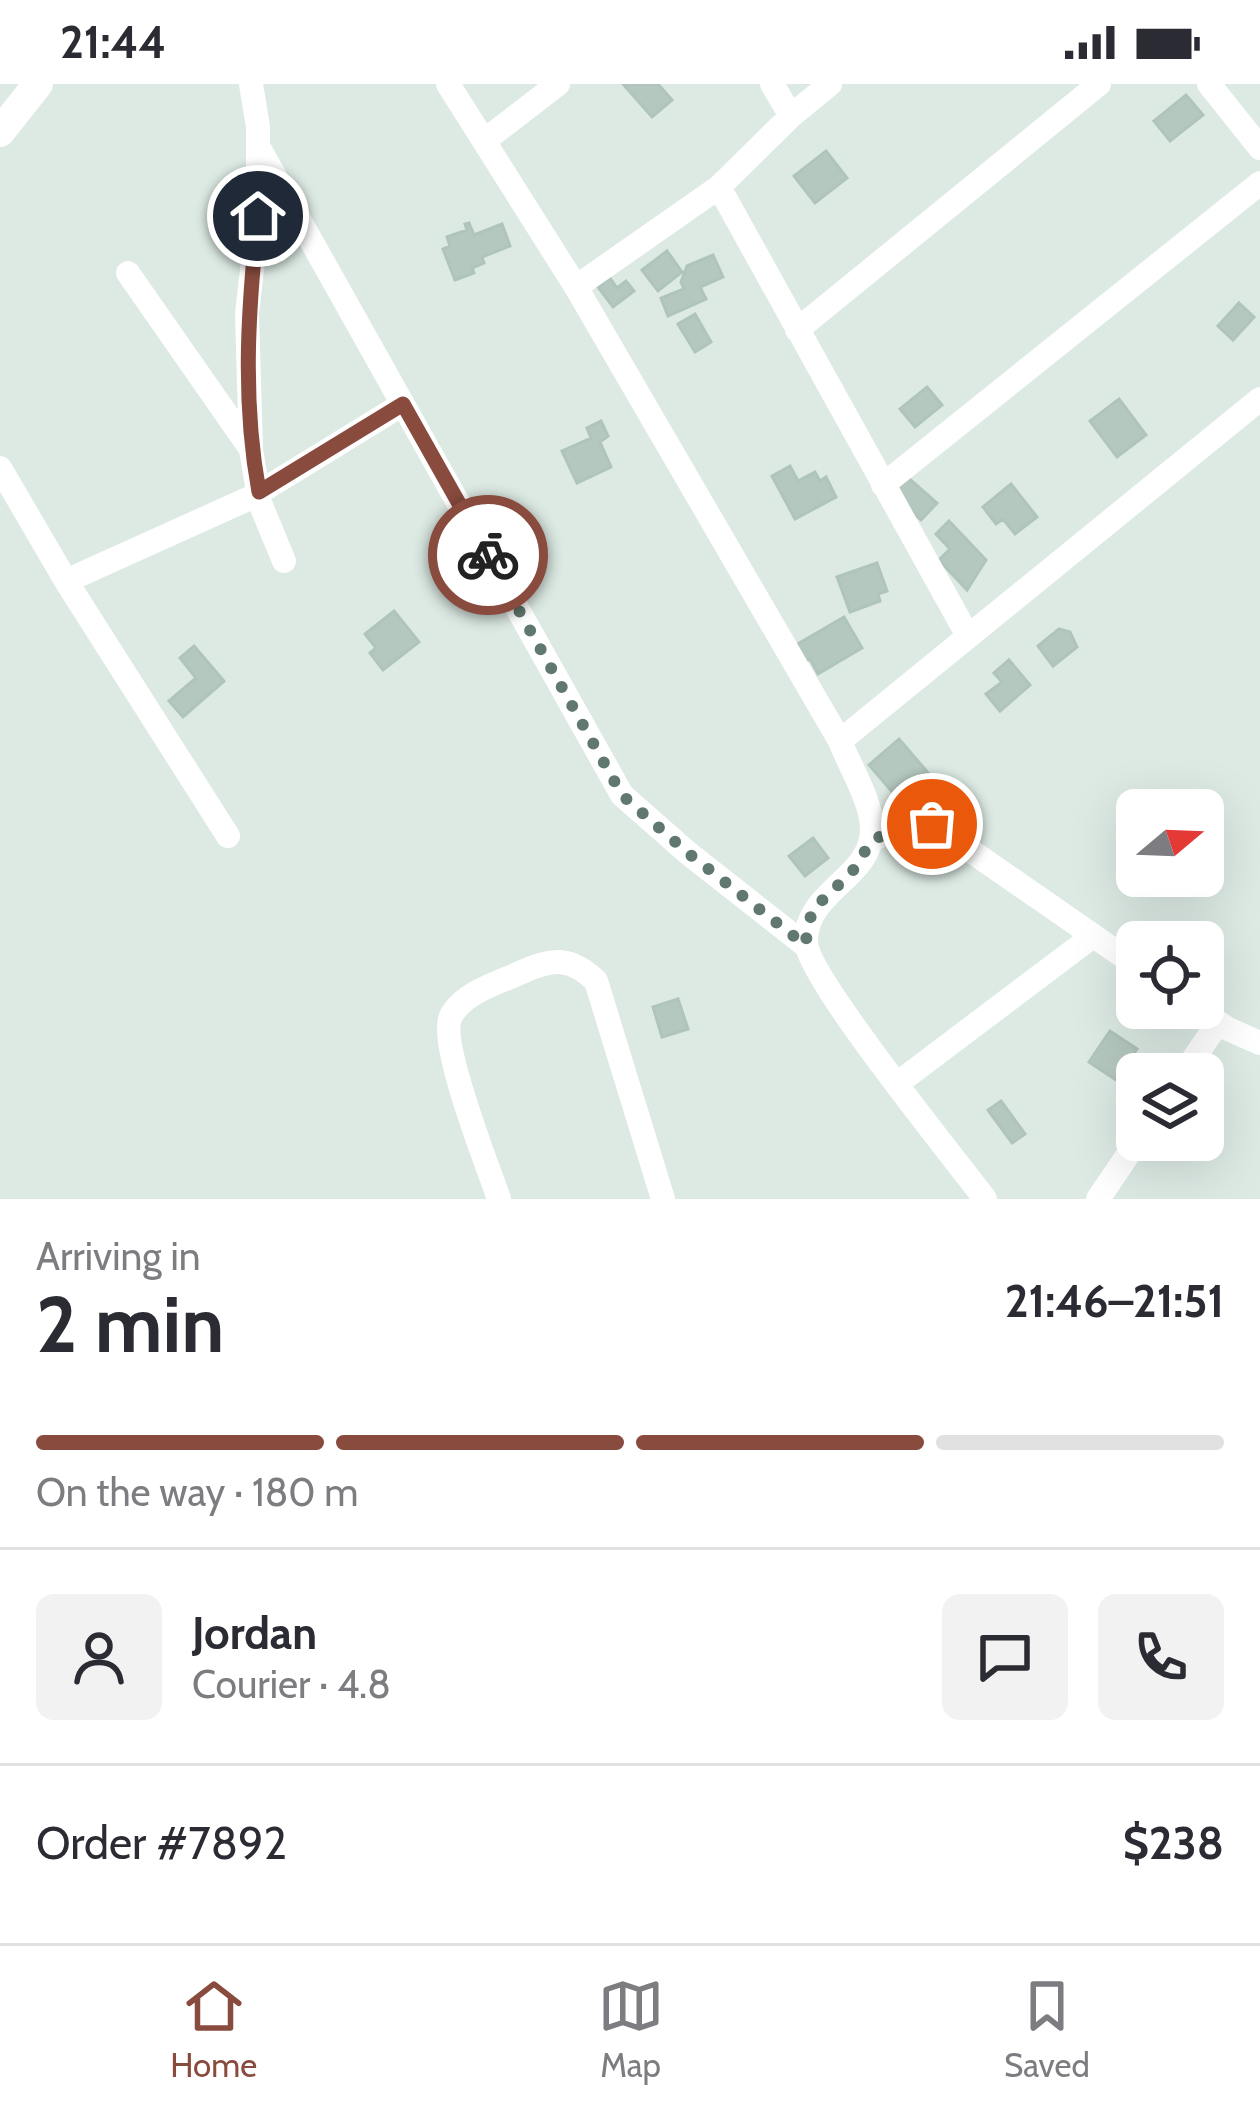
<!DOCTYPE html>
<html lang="en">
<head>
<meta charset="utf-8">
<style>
  body { margin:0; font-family:Cabin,sans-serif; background:#f2f2f3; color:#2b2b33; height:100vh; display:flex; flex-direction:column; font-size:45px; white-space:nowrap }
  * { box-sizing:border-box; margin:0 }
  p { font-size:39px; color:#7c7c81 }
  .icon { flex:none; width:66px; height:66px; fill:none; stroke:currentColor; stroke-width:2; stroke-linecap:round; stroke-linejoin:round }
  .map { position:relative; height:1115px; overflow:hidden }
  .side { display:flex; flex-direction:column; background:#fff; flex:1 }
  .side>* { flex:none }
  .needle { width:78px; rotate:71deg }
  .controls { position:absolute; left:1116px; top:705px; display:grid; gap:24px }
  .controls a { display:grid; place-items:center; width:108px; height:108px; border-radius:18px; background:#fff; box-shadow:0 12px 48px #0002; font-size:60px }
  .pin { position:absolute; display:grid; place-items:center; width:102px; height:102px; color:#fff; margin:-51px; border:6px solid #fff; border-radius:50%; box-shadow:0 3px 12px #0007 }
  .courier { position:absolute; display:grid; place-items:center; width:120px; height:120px; margin:-60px; border:9px solid #884b3e; border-radius:50%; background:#fff; color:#222; box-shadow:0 3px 15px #0007 }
  .overview em { font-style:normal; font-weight:700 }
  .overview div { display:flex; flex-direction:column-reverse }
  .overview { display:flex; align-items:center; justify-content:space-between; height:204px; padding:0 36px }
  h1 { font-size:78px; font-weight:700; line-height:90px }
  .bar { display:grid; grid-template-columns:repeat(4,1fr); gap:18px 12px; align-content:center; height:144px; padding:0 36px }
  .bar i { height:15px; border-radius:9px; background:#e1e1e2 }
  .bar .current { background:#884b3e }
  .bar p { grid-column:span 4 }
  .line { display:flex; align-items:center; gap:30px; padding:0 36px; border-top:3px solid #e1e1e2 }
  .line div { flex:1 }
  .round { display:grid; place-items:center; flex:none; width:126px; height:126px; border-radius:18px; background:#f2f2f3 }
  .status { display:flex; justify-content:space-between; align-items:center; height:84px; padding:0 60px; background:#fff; direction:ltr }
  .status svg { height:33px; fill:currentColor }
  .tabs { display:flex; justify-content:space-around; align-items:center; height:168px; border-top:3px solid #e1e1e2; background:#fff; font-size:33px; color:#7c7c81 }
  .tabs a { display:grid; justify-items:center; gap:6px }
  .tabs .current { color:#884b3e }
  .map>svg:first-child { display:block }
</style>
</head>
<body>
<div class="status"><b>21:44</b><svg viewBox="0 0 49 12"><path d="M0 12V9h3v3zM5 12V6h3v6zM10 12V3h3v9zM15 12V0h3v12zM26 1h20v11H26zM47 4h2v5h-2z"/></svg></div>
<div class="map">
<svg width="1260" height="1115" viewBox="0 0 1260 1115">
  <rect width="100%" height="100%" fill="#ddeae4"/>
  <path fill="#b5c8bf" stroke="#afc4bb" stroke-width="3" d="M623 0H658L672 16 652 33Z
    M1186 11 1203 31 1170 57 1154 37Z
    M826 67 847 94 815 119 794 92Z
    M469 139 474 151 502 140 510 162 482 173 484 179 472 184 474 189 455 196 443 165 450 162 447 153 467 146 465 140Z
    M667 167 682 188 658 207 642 186Z
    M713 171 723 193 700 203 706 215 668 232 661 214 684 205 681 198 687 182Z
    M610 194 617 204 626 197 634 207 613 223 598 203Z
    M1239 219 1254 233 1233 256 1218 242Z
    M695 230 711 258 695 268 678 240Z
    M927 303 942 321 915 343 900 325Z
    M1119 315 1146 351 1117 373 1090 337Z
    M601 337 608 352 600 358 611 383 577 399 562 367 591 354 587 344Z
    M790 382 798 397 815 388 820 397 826 393 836 413 795 435 772 392Z
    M906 392 937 419 921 436 891 409Z
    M1011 400 1037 433 1015 450 1003 435 996 440 983 423Z
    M949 437 986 476 967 506 939 476 950 465 936 450Z
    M877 479 887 507 878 510 880 517 850 528 837 493Z
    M394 527 419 558 383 586 370 569 376 564 365 550Z
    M844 533 862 564 818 590 810 575 798 581 789 565Z
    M1059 545 1070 548 1077 563 1053 582 1038 562Z
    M194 562 224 597 183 633 169 617 196 594 180 574Z
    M1009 576 1030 601 1000 627 986 610 1002 598 994 589Z
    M899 655 930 691 900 717 869 681Z
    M813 754 828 774 805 792 789 772Z
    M678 915 688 945 662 953 653 923Z
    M1110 947 1137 965 1116 996 1089 978Z
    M1001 1017 1025 1050 1012 1059 988 1026Z"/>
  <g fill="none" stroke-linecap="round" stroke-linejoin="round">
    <path stroke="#fff" stroke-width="24" d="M251 0 258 43V132L247 230 251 366 260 419 284 477
      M448 0 576 203 840 657C850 683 871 716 872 743 874 794 805 806 806 858 807 893 955 1075 985 1115
      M772 0 791 32
      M1209 0 1260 64
      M484 57 558 0
      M258 62 622 711 688 769 805 861
      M719 103 968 552
      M128 189 250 364
      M576 203 719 103 791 32 830 0
      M797 246 1099 0
      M0 384 66 497 228 752
      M883 401 1260 99
      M66 497 250 414 403 320
      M840 657 1260 315
      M871 756 907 741 932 740 1137 882
      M1197 924 1228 945 1260 959
      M1183 990 1218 939
      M898 999 1093 852
      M499 1115C488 1082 436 954 452 930 467 907 498 899 522 888 553 874 571 873 596 897L663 1115
      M1098 1115 1138 1056"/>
    <path stroke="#fff" stroke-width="30" d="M0 48 38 0"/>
  </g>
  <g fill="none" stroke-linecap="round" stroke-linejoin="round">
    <path stroke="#617870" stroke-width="12" stroke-dasharray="0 21.6" d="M488 471 622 711 688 769 805 861 812 826 852 788 872 756 908 741 932 740"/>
    <path stroke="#884b3e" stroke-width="15" d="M258 132C248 225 242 316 259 408L403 320 488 471"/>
  </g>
</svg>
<div class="controls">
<a><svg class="needle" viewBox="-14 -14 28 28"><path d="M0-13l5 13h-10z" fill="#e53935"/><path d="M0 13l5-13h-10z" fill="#7c7c81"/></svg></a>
<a><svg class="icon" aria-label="locate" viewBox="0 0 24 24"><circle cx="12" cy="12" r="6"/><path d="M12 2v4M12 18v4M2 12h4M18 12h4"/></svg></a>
<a><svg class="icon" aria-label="layers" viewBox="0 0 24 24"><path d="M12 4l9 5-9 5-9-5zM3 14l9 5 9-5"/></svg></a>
</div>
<div class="pin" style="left:932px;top:740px;background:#ea580c"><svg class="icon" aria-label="bag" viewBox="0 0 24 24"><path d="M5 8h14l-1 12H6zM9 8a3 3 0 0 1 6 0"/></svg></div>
<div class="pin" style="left:258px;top:132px;background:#1f2937"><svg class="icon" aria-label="home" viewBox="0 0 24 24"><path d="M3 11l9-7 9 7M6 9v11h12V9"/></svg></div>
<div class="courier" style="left:488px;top:471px"><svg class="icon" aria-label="bike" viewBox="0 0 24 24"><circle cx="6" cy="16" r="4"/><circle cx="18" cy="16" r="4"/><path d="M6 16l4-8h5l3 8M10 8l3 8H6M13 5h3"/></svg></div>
</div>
<section class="side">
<div class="overview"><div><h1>2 min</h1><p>Arriving in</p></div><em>21:46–21:51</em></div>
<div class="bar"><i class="current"></i><i class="current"></i><i class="current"></i><i></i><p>On the way · 180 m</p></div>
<div class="line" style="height:216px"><a class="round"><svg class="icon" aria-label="person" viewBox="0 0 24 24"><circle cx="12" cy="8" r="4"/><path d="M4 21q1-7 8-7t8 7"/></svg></a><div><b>Jordan</b><p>Courier · 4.8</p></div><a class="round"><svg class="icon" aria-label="chat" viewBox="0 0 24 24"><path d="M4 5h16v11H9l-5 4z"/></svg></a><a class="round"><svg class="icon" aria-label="phone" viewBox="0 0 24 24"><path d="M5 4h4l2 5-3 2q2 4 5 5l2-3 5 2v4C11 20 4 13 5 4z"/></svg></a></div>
<div class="line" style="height:156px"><div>Order #7892</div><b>$238</b></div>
</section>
<nav class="tabs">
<a class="current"><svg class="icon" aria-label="home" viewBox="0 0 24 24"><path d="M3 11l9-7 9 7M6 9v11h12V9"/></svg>Home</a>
<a><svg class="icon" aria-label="map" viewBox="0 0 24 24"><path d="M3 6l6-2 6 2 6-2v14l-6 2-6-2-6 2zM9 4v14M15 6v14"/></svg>Map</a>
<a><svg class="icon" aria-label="saved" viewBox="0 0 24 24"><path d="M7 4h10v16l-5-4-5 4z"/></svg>Saved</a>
</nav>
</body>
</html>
